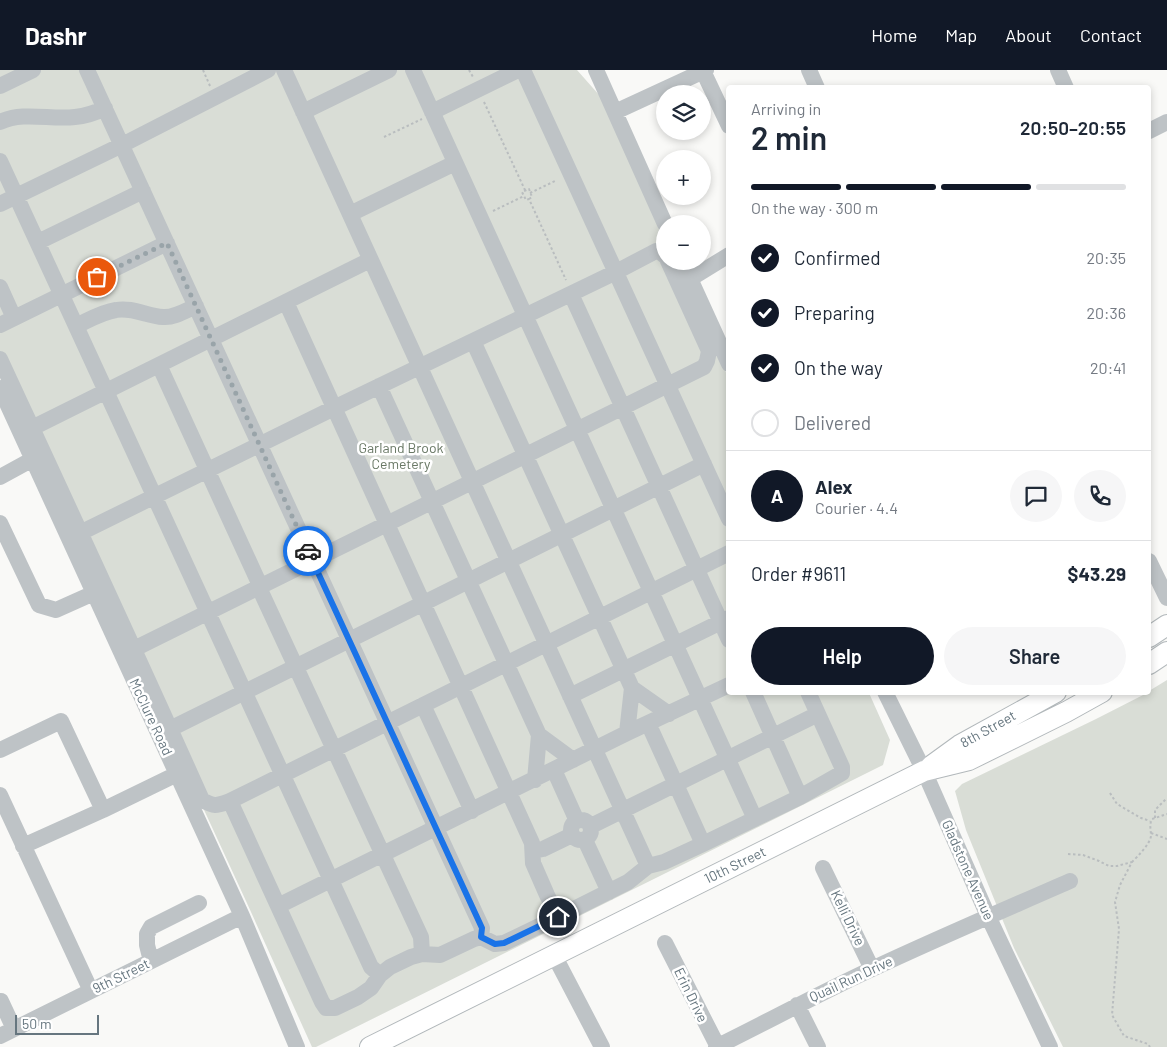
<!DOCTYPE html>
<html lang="en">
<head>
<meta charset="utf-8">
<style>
  body { margin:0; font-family:Barlow,sans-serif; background:#f6f6f7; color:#1f2937; height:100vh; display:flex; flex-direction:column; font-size:19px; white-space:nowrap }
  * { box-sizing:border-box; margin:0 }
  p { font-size:16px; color:#747a83 }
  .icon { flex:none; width:28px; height:28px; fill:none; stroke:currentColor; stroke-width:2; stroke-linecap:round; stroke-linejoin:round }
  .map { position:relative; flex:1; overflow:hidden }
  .sheet { position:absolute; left:726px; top:15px; width:425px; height:610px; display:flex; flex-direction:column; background:#fff; border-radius:5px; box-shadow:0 2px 8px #0003 }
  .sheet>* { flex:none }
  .fabs { position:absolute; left:656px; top:15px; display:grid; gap:10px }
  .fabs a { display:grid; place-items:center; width:55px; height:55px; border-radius:50%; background:#fff; box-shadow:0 2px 8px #0003; font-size:25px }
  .scale { position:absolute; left:15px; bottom:12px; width:84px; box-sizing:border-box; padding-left:5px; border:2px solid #66767f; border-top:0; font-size:14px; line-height:18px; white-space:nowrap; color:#66767f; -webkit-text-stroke:4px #fff; paint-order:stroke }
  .pin { position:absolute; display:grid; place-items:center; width:42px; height:42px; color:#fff; margin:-21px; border:2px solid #fff; border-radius:50%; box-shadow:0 1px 5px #0007 }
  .courier { position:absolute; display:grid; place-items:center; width:50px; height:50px; margin:-25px; border:4px solid #1a73e8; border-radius:50%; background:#fff; color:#222; box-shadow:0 1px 6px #0007 }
  .head em { font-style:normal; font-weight:600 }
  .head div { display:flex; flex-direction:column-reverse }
  .head { display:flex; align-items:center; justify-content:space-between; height:85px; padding:0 25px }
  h1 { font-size:32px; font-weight:600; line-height:38px }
  .bar { display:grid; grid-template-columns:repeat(4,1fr); gap:8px 5px; align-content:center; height:60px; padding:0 25px }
  .bar i { height:6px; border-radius:4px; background:#e0e1e3 }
  .bar .on { background:#111827 }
  .bar p { grid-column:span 4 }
  .line { display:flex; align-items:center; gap:12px; padding:0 25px; border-top:1px solid #e0e1e3 }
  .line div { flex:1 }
  .round { display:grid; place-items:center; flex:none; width:52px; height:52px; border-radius:26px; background:#f6f6f7 }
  ol { padding:0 25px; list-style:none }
  li { display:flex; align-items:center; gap:15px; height:55px }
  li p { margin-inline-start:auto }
  li .icon { padding:5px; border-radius:50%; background:#111827; color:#fff; stroke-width:4 }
  li:last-child { color:#747a83 }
  li i { width:28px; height:28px; border:2px solid #e0e1e3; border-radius:50% }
  .primary-button { display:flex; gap:10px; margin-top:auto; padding:10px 25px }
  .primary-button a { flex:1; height:58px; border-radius:30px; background:#111827; color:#fff; font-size:20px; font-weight:600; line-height:58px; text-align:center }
  .primary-button a+a { background:#f6f6f7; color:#1f2937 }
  header { display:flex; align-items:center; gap:30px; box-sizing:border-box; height:70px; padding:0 25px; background:#111827; color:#fff }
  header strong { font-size:24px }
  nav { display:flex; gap:28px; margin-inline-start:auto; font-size:18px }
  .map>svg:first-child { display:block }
</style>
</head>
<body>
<header>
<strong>Dashr</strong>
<nav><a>Home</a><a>Map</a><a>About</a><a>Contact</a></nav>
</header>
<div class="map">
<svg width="1167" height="977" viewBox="0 0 1167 977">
  <rect width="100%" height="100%" fill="#f9f9f7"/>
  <path fill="#d9ddd6" d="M0 0H577L600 26 665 169V191H675L729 309V622L869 623 890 670 883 695 316 977H312L246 831 0 297Z
    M1167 610V977H1063L1014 878 966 760 955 721 962 714 1096 649 1147 623 1149 622V621Z"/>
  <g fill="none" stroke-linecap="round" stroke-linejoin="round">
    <defs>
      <path id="major" d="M1149 567 1167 555
        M1149 594 1167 582
        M931 696 960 675 1056 622
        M370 977 924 701 969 690 1066 642 1102 622"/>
    </defs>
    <use href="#major" stroke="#b2b8bb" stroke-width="22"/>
    <path stroke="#b9bdbf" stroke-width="2" stroke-dasharray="2.5 2.5" stroke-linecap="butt" d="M203 0 210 16
      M469 0 473 7
      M484 32 525 120
      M384 67 422 49
      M530 123 557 110
      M529 129 532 127 529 119 522 122 526 130 529 129 566 210
      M493 141 524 126
      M1110 723 1117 734 1141 748 1150 751
      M1155 748V740L1167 728
      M1151 763 1167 769
      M1068 784 1083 785 1099 791 1109 796H1117L1132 792 1120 815 1115 832 1119 859 1112 945 1124 966 1148 974 1150 977
      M1132 792C1138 786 1150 774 1151 766 1151 760 1149 755 1152 749L1167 744"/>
    <path stroke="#bec3c6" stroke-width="16" d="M87 0 482 858 481 867
      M284 0 648 796
      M413 0 755 749
      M523 0 729 449
      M596 0 665 154
      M809 0 817 18
      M1058 0 1066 18
      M703 1 729 56
      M0 16 33 0
      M303 42 389 0
      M432 42 518 0
      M615 42 706 0
      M0 52C24 41 50 50 75 47 86 46 95 43 105 38
      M1149 61 1167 52
      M0 91 371 897 380 905
      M0 134 122 75 268 0
      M350 144 455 93
      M38 172 143 121
      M682 191 729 294
      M690 209 729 185
      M0 217 14 248
      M571 224 729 570
      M286 232 532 773 533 793 547 825 558 847
      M0 255 167 173
      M76 256C89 250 102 242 116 240 132 237 147 246 163 247 174 248 185 241 196 236
      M473 271 632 618 627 663
      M0 289C68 436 136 582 202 730 215 737 216 736 230 731L729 483
      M159 295 258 511 262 524 421 867 422 884
      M379 316 539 665 535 710
      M0 318 242 846 297 977
      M32 358 370 190
      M0 407 33 389
      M0 453 39 535 56 540 94 523
      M80 463 334 338 616 202 656 181 660 182 665 186
      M1149 491 1167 528
      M134 579 704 297 707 291 709 281 668 191
      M632 618 669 644
      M753 622 800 727
      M885 622 924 701 988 846 1050 977
      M570 626 729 548
      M423 635 472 741
      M648 653 703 774
      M170 659 704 394
      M539 665 573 690
      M0 680 61 651 103 740
      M554 700 577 751
      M0 725 91 921
      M230 731 322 932 326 938H335L358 927 371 918 380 905 390 897 411 887 422 884 440 885 474 869 481 867 495 874 504 873 558 847 628 812 648 796 664 792 703 774 800 727 842 703V697L808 622
      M571 760a10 10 0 1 1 20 0a10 10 0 1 1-20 0Z
      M591 756 818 644
      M585 770 609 822
      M23 776 103 740 177 704
      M533 781 543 779 572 765
      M823 798 872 899
      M278 836 627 663 729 615
      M665 873 718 977
      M554 885 602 977
      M151 891 147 875V864L151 857 199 833
      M0 931H1L14 959
      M797 935 818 977
      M0 966 242 846
      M716 977C769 951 820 923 872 899 938 868 1004 840 1070 811"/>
    <use href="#major" stroke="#fff" stroke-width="20"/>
  </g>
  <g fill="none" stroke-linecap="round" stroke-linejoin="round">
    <path stroke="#99a4a9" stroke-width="5" stroke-dasharray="0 9" d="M97 207 167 173 308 481"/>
    <path stroke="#1a73e8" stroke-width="6" d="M308 481 482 858 481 867 495 874 504 873 558 847"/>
  </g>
  <g text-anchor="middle" stroke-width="5" stroke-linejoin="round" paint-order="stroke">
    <g font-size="14" fill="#697865" stroke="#fff">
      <text x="401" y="383">Garland Brook<tspan x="401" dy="16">Cemetery</tspan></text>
    </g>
    <g font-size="14" fill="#66767f" stroke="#fff">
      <text transform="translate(151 647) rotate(65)" y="5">McClure Road</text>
      <text transform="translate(988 659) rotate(-29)" y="5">8th Street</text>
      <text transform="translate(735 795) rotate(-26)" y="5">10th Street</text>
      <text transform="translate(968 800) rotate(66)" y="5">Gladstone Avenue</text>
      <text transform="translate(848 848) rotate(64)" y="5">Kelli Drive</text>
      <text transform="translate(121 906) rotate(-26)" y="5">9th Street</text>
      <text transform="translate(851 909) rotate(-25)" y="5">Quail Run Drive</text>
      <text transform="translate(691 925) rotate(64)" y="5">Erin Drive</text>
    </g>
  </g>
</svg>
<div class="fabs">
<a><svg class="icon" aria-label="layers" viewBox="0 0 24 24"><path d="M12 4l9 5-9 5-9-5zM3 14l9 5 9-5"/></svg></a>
<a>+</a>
<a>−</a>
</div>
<div class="scale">50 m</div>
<div class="pin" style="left:97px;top:207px;background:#ea580c"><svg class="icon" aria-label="bag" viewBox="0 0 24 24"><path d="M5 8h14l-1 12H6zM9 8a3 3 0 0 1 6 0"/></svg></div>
<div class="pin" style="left:558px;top:847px;background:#1f2937"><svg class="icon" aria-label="home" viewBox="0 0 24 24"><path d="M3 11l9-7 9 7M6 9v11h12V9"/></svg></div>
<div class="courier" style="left:308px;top:481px"><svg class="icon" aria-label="car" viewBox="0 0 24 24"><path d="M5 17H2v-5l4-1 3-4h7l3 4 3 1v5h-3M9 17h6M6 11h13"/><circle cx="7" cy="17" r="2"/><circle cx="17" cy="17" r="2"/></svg></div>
<section class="sheet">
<div class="head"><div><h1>2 min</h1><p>Arriving in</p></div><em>20:50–20:55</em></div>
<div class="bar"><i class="on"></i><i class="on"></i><i class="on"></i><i></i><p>On the way · 300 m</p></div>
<ol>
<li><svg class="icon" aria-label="check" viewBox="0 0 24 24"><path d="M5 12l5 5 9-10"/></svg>Confirmed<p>20:35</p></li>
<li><svg class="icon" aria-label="check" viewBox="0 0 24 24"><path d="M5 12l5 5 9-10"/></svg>Preparing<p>20:36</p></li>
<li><svg class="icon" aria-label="check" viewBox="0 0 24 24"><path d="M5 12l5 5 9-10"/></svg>On the way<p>20:41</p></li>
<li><i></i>Delivered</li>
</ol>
<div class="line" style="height:90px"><b class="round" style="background:#111827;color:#fff">A</b><div><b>Alex</b><p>Courier · 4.4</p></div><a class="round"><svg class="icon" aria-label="chat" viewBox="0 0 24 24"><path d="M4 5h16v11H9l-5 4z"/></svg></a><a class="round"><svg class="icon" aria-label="phone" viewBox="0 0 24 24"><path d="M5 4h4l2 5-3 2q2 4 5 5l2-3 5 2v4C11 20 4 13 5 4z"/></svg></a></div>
<div class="line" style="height:65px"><div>Order #9611</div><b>$43.29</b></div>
<div class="primary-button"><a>Help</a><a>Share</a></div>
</section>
</div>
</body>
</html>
